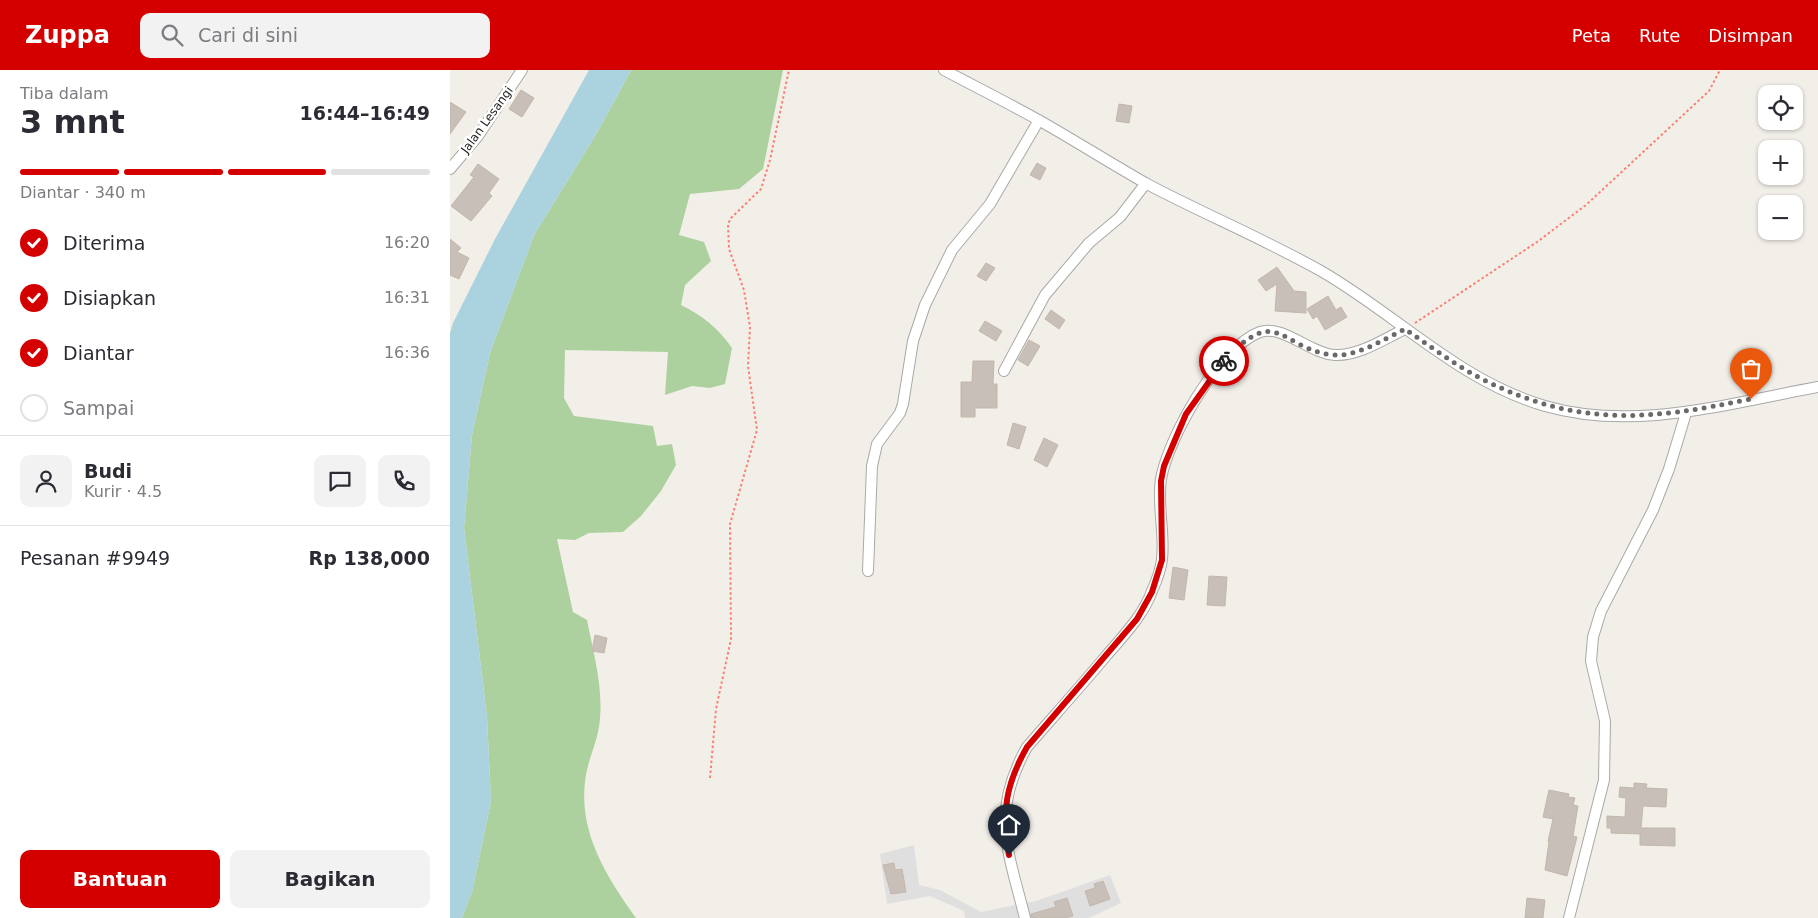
<!DOCTYPE html>
<html lang="id">
<head>
<meta charset="utf-8">
<style>
  body { margin:0; font-family:"DejaVu Sans",sans-serif; background:#f2f2f3; color:#2b2b33; height:100vh; display:flex; flex-direction:column; font-size:19px; white-space:nowrap }
  * { box-sizing:border-box; margin:0 }
  p { font-size:16px; color:#7c7c81 }
  .icon { flex:none; width:28px; height:28px; fill:none; stroke:currentColor; stroke-width:2; stroke-linecap:round; stroke-linejoin:round }
  .map { position:relative; flex:1; overflow:hidden }
  .details { display:flex; flex-direction:column; background:#fff; width:450px }
  .details>* { flex:none }
  .buttons { position:absolute; left:1308px; top:15px; display:grid; gap:10px }
  .buttons a { display:grid; place-items:center; width:45px; height:45px; border-radius:10px; background:#fff; box-shadow:0 1px 4px #0004; font-size:25px }
  .pin { position:absolute; display:grid; place-items:center; width:42px; height:42px; color:#fff; margin:-51px -21px; border-radius:50% 50% 50% 0; rotate:-45deg; box-shadow:0 0 5px #0007 }
  .pin .icon { rotate:45deg }
  .courier { position:absolute; display:grid; place-items:center; width:50px; height:50px; margin:-25px; border:4px solid #d40000; border-radius:50%; background:#fff; color:#222; box-shadow:0 1px 6px #0007 }
  .headline em { font-style:normal; font-weight:700 }
  .headline div { display:flex; flex-direction:column-reverse }
  .headline { display:flex; align-items:center; justify-content:space-between; height:85px; padding:0 20px }
  h1 { font-size:32px; font-weight:700; line-height:38px }
  .bar { display:grid; grid-template-columns:repeat(4,1fr); gap:8px 5px; align-content:center; height:60px; padding:0 20px }
  .bar i { height:6px; border-radius:4px; background:#e1e1e2 }
  .bar .selected { background:#d40000 }
  .bar p { grid-column:span 4 }
  .line { display:flex; align-items:center; gap:12px; padding:0 20px; border-top:1px solid #e1e1e2 }
  .line div { flex:1 }
  .round { display:grid; place-items:center; flex:none; width:52px; height:52px; border-radius:10px; background:#f2f2f3 }
  ol { padding:0 20px; list-style:none }
  li { display:flex; align-items:center; gap:15px; height:55px }
  li p { margin-inline-start:auto }
  li .icon { padding:5px; border-radius:50%; background:#d40000; color:#fff; stroke-width:4 }
  li:last-child { color:#7c7c81 }
  li i { width:28px; height:28px; border:2px solid #e1e1e2; border-radius:50% }
  .action { display:flex; gap:10px; margin-top:auto; padding:10px 20px }
  .action a { flex:1; height:58px; border-radius:10px; background:#d40000; color:#fff; font-size:20px; font-weight:700; line-height:58px; text-align:center }
  .action a+a { background:#f2f2f3; color:#2b2b33 }
  header { display:flex; align-items:center; gap:30px; box-sizing:border-box; height:70px; padding:0 25px; background:#d40000; color:#fff }
  header strong { font-size:24px }
  nav { display:flex; gap:28px; margin-inline-start:auto; font-size:18px }
  .search { width:350px; height:45px; background:#f2f2f3; display:flex; align-items:center; gap:12px; box-sizing:border-box; padding:0 18px; border-radius:10px; color:#7c7c81; font-size:19px }
  main { display:flex; flex:1; min-height:0 }
  .map>svg:first-child { display:block }
</style>
</head>
<body>
<header>
<strong>Zuppa</strong>
<div class="search"><svg class="icon" aria-label="search" viewBox="0 0 24 24"><circle cx="10" cy="10" r="6"/><path d="M15 15l6 6"/></svg>Cari di sini</div>
<nav><a>Peta</a><a>Rute</a><a>Disimpan</a></nav>
</header>
<main>
<section class="details">
<div class="headline"><div><h1>3 mnt</h1><p>Tiba dalam</p></div><em>16:44–16:49</em></div>
<div class="bar"><i class="selected"></i><i class="selected"></i><i class="selected"></i><i></i><p>Diantar · 340 m</p></div>
<ol>
<li><svg class="icon" aria-label="check" viewBox="0 0 24 24"><path d="M5 12l5 5 9-10"/></svg>Diterima<p>16:20</p></li>
<li><svg class="icon" aria-label="check" viewBox="0 0 24 24"><path d="M5 12l5 5 9-10"/></svg>Disiapkan<p>16:31</p></li>
<li><svg class="icon" aria-label="check" viewBox="0 0 24 24"><path d="M5 12l5 5 9-10"/></svg>Diantar<p>16:36</p></li>
<li><i></i>Sampai</li>
</ol>
<div class="line" style="height:90px"><a class="round"><svg class="icon" aria-label="person" viewBox="0 0 24 24"><circle cx="12" cy="8" r="4"/><path d="M4 21q1-7 8-7t8 7"/></svg></a><div><b>Budi</b><p>Kurir · 4.5</p></div><a class="round"><svg class="icon" aria-label="chat" viewBox="0 0 24 24"><path d="M4 5h16v11H9l-5 4z"/></svg></a><a class="round"><svg class="icon" aria-label="phone" viewBox="0 0 24 24"><path d="M5 4h4l2 5-3 2q2 4 5 5l2-3 5 2v4C11 20 4 13 5 4z"/></svg></a></div>
<div class="line" style="height:65px"><div>Pesanan #9949</div><b>Rp 138,000</b></div>
<div class="action"><a>Bantuan</a><a>Bagikan</a></div>
</section>
<div class="map">
<svg width="1368" height="848" viewBox="0 0 1368 848">
  <rect width="100%" height="100%" fill="#f2efe9"/>
  <path fill="#e0dfdf" d="M464 775 469 815 490 820 531 842 586 831 660 805 671 833 639 848H515L514 841 480 826 437 834 430 784Z"/>
  <path fill="#add19e" d="M181 0H333L313 99 289 119 240 124 229 165 254 172 261 191 235 215 231 235C252 245 268 258 282 278L275 314 260 318 242 316 215 325 218 282 115 280 114 328 124 346 203 356 207 376 222 374 226 395 211 421 191 446 173 462 139 463 125 470 107 469 123 542 137 550C143 581 153 616 150 648 149 670 137 690 135 712 129 764 157 807 186 848H12L22 822 41 731 37 647 14 458 22 365 40 283 84 165 148 61Z"/>
  <path fill="#aad3df" d="M139 0H181L148 61 84 165 40 283 22 365 14 458 37 647 41 731 22 822 12 848H0V263L3 253 45 169Z"/>
  <path fill="#c7bfb8" stroke="#c4b6ab" d="M71 20 84 28 72 47 59 39Z
    M0 32 16 42 0 64Z
    M669 34 682 36 679 53 666 51Z
    M587 93 596 98 590 110 580 105Z
    M28 94 49 109 39 123 42 126 21 151 1 136 24 107 20 105Z
    M0 169 11 178 7 182 19 188 9 209 0 205Z
    M536 193 545 198 536 211 527 206Z
    M827 197 844 221 856 222V243L825 241 827 214 816 221 808 210Z
    M878 226 886 240 891 237 897 247 875 260 867 246 863 249 857 239Z
    M601 240 615 250 609 259 595 249Z
    M535 251 552 261 546 271 529 261Z
    M579 270 590 276 578 296 568 290Z
    M523 291H544L543 314H547V338H525V347H511V312H522Z
    M563 353 576 357 569 379 557 375Z
    M594 368 608 375 597 397 584 390Z
    M723 497 738 500 734 530 719 528Z
    M759 506 777 507 775 536 757 535Z
    M145 565 157 568 154 583 142 581Z
    M1184 713 1197 714 1196 718 1217 719 1216 737 1193 736 1191 758H1225V776L1190 775V764L1161 763V758H1157V746L1175 747 1176 728 1169 727 1170 717 1184 718Z
    M1099 720 1119 724 1118 727 1125 728 1123 735 1128 736 1123 766 1127 767 1117 806 1095 800 1099 772 1098 771 1103 749 1093 747Z
    M444 793 445 800 452 799 456 822 441 824 433 795Z
    M653 811 660 829 640 836 635 821 645 818 644 814Z
    M617 828 623 846 615 848H582L581 844 606 837 604 832Z
    M1077 828 1095 830 1093 848H1075Z"/>
  <g fill="none" stroke-linecap="round" stroke-linejoin="round">
    <defs>
      <path id="street" d="M494 0C526 17 560 34 592 52 627 72 662 94 697 114 754 144 814 169 871 201 946 244 1009 311 1095 336 1185 362 1279 333 1368 317
        M0 99 28 66 72 0
        M554 301 595 225 639 173 670 147 696 113
        M418 501 422 396 427 374 450 343 453 334 463 271 475 235 502 180 540 134 589 50
        M575 848C558 780 540 743 577 677 603 647 630 617 656 586 673 566 693 546 702 521 706 512 711 499 712 489 715 463 707 435 711 409 718 368 769 277 810 262 832 254 861 284 885 285 909 286 934 269 955 259
        M1119 848 1154 710 1155 651 1141 591 1143 567 1151 541 1203 440 1219 399 1236 343"/>
    </defs>
    <use href="#street" stroke="#a9a9a9" stroke-width="12"/>
    <path stroke="#fa8072" stroke-width="2" stroke-dasharray="2.5 2.5" stroke-linecap="butt" d="M965 253 1087 172 1136 135 1259 21 1270 0
      M260 708 266 639 281 569 280 454 307 360 298 296 300 257 294 220 279 179 278 154 281 148 311 119 320 90 339 0"/>
    <use href="#street" stroke="#fff" stroke-width="10"/>
  </g>
  <g fill="none" stroke-linecap="round" stroke-linejoin="round">
    <path stroke="#6b6a68" stroke-width="5" stroke-dasharray="0 9" d="M774 291C828 232 830 279 883 285 907 287 934 269 955 259 980 276 1005 295 1032 309 1129 358 1199 350 1301 329"/>
    <path stroke="#d40000" stroke-width="6" d="M559 785C552 741 555 716 577 677L687 549 702 522 712 490 711 411 714 396 736 344 774 291"/>
  </g>
  <g text-anchor="middle" stroke-width="5" stroke-linejoin="round" paint-order="stroke">
    <g font-size="12" fill="#222" stroke="#fff">
      <text transform="translate(37 50) rotate(-54)" y="4">Jalan Lesangi</text>
    </g>
  </g>
</svg>
<div class="buttons">
<a><svg class="icon" aria-label="locate" viewBox="0 0 24 24"><circle cx="12" cy="12" r="6"/><path d="M12 2v4M12 18v4M2 12h4M18 12h4"/></svg></a>
<a>+</a>
<a>−</a>
</div>
<div class="pin" style="left:1301px;top:329px;background:#ea580c"><svg class="icon" aria-label="bag" viewBox="0 0 24 24"><path d="M5 8h14l-1 12H6zM9 8a3 3 0 0 1 6 0"/></svg></div>
<div class="pin" style="left:559px;top:785px;background:#1f2937"><svg class="icon" aria-label="home" viewBox="0 0 24 24"><path d="M3 11l9-7 9 7M6 9v11h12V9"/></svg></div>
<div class="courier" style="left:774px;top:291px"><svg class="icon" aria-label="bike" viewBox="0 0 24 24"><circle cx="6" cy="16" r="4"/><circle cx="18" cy="16" r="4"/><path d="M6 16l4-8h5l3 8M10 8l3 8H6M13 5h3"/></svg></div>
</div>
</main>
</body>
</html>
